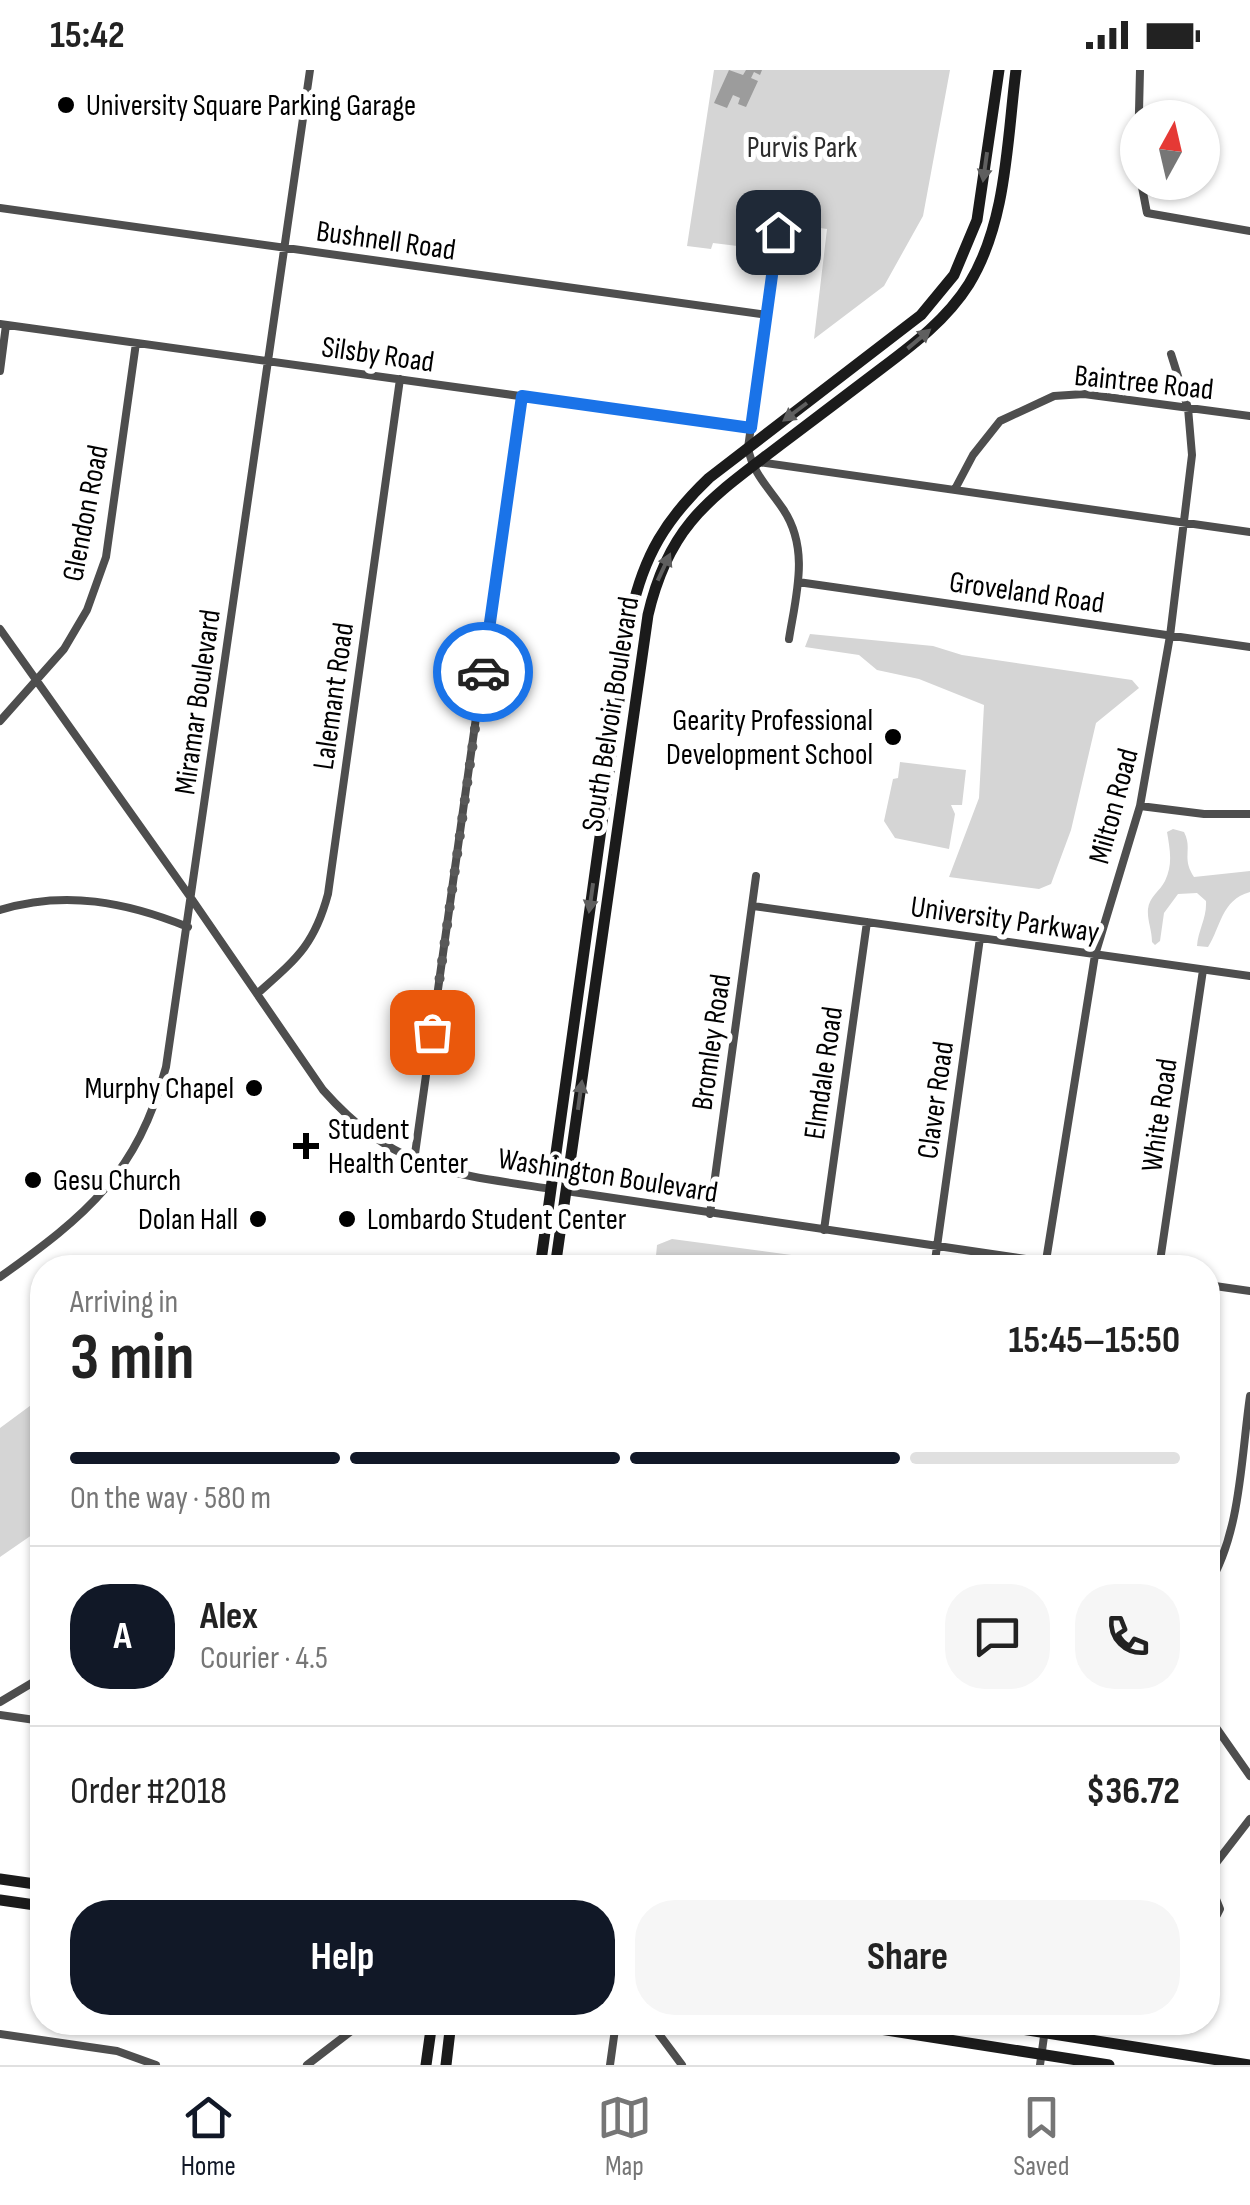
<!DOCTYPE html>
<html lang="en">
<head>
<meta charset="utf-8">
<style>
  body { margin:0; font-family:"Sofia Sans Condensed",sans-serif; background:#f6f6f6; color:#222; height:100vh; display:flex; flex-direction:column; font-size:38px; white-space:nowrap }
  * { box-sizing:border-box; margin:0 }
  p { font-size:32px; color:#767676 }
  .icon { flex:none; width:55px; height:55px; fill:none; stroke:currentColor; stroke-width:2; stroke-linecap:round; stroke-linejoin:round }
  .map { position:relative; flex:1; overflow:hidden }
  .side { position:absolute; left:30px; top:1185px; width:1190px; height:780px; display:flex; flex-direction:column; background:#fff; border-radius:40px; box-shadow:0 2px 8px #0004 }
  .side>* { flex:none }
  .needle { width:65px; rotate:8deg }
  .tools { position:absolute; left:1120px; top:30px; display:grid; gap:20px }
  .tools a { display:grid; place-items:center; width:100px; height:100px; border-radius:50%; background:#fff; box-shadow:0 2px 8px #0004; font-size:50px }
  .pin { position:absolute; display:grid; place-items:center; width:85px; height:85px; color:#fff; margin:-42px; border-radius:20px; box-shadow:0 5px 15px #0006 }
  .courier { position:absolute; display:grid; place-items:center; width:100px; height:100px; margin:-50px; border:8px solid #1a73e8; border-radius:50%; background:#fff; color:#222; box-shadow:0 2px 12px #0007 }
  .overview em { font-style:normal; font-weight:700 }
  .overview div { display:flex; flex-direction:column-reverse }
  .overview { display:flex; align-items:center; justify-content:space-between; height:170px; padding:0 40px }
  h1 { font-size:65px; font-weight:700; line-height:75px }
  .bar { display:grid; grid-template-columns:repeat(4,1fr); gap:15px 10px; align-content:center; height:120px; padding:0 40px }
  .bar i { height:12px; border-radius:8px; background:#e0e0e0 }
  .bar .on { background:#111827 }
  .bar p { grid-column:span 4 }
  .line { display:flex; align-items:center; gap:25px; padding:0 40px; border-top:2px solid #e0e0e0 }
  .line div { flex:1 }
  .round { display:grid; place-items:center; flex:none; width:105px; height:105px; border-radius:40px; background:#f6f6f6 }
  .primary-button { display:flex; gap:20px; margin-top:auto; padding:20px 40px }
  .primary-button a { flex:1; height:115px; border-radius:40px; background:#111827; color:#fff; font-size:40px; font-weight:700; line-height:115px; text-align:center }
  .primary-button a+a { background:#f6f6f6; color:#222 }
  .status { display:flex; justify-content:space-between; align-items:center; height:70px; padding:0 50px; background:#fff; direction:ltr }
  .status svg { height:28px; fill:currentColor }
  .tab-bar { display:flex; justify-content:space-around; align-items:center; height:140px; border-top:2px solid #e0e0e0; background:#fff; font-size:28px; color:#767676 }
  .tab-bar a { display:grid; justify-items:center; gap:5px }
  .tab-bar .on { color:#111827 }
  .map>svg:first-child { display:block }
</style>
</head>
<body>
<div class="status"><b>15:42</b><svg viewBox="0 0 49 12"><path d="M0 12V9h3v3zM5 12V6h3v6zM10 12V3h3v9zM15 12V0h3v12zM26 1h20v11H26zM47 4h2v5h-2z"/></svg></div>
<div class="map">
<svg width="1250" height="1995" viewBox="0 0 1250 1995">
  <rect width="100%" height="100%" fill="#fff"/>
  <path fill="#d5d5d5" d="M714 0H950L923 146 884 216 814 269 827 159 779 152 774 157 770 180 713 173 711 179 687 176Z
    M810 564 933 576 962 585 1132 610 1139 618 1096 653 1071 760 1051 814 1039 819 949 807 979 728 984 635 919 609 877 600 859 585 805 577Z
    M900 692 966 700 962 735H951L955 744 949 779 895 768 884 751 893 709 898 708Z
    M1173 759 1184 762C1193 779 1181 788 1194 807L1250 801V822C1221 830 1221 857 1208 877L1197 876C1198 860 1207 848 1206 831L1197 823 1178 824 1164 843 1160 871 1155 875 1152 872C1152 860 1147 850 1148 839 1149 827 1160 821 1165 811 1173 794 1170 780 1167 762Z
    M672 1169 806 1187 820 1197H655L657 1175Z
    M42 1327V1458L0 1487V1358Z"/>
  <path fill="#9c9c9c" d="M729 0 743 5 746 0H762L760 5 754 2 751 8 758 11 746 37 738 34 740 28 733 25 727 38 714 33Z"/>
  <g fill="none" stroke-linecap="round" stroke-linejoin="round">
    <path stroke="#4e4e4e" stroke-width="8" d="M1138 83 1140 0
      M1141 112 1147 143 1250 161
      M0 138 767 245
      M778 162 748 378C753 404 769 418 783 439 810 479 796 525 789 569
      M0 254 751 358
      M0 301 6 255
      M758 392 1250 462
      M955 419 973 385 1000 351 1054 326 1084 324 1250 346
      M798 512 1250 577
      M0 559 191 828 323 1020C395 1101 451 1104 552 1119
      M0 651 64 579 87 540 106 487 136 273
      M1140 736 1204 744H1250
      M753 836 1250 906
      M0 840C65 820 126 832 188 857
      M257 924C296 889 314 876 328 824L400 309
      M414 1091 521 326
      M566 1121 1046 1192 1052 1198
      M710 1144 756 806
      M824 1160 867 852
      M1046 1192 1086 1198
      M1045 1197 1095 885 1140 736 1170 566 1192 385 1188 338 1171 284
      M934 1198 980 868
      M1159 1198 1203 900
      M0 1207C87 1145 137 1104 166 997L310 0
      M1208 1215 1250 1221
      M1208 1516C1241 1463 1241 1387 1250 1326
      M0 1632 42 1607
      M0 1645 42 1651
      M1208 1646 1250 1706
      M1210 1826 1216 1793 1250 1749
      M1208 1827 1216 1829 1220 1839 1217 1845 1208 1848
      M650 1952 682 1995
      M0 1964 117 1981 156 1995
      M307 1995 363 1952
      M610 1995 616 1952
      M1040 1995 1046 1952"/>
    <path stroke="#1b1b1b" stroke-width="11" d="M540 1198 631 544C644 485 666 449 709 408L921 245 954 205 977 150 999 0
      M555 1198 648 545C669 454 710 429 779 376 813 350 848 324 882 298 914 274 947 249 969 214 1007 152 1007 70 1016 0
      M0 1809 42 1815
      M0 1830 42 1836
      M835 1952 1109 1995
      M976 1952 1250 1995
      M426 1995 432 1952
      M446 1995 451 1952"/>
  </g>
  <defs><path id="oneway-solid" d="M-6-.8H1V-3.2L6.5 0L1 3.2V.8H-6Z" transform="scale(2.5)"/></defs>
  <g fill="#5f5f5f">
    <use href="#oneway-solid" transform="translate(985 97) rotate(98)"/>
    <use href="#oneway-solid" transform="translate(919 269) rotate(-40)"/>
    <use href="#oneway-solid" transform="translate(795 342) rotate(143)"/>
    <use href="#oneway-solid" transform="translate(664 497) rotate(-65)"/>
    <use href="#oneway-solid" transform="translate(591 828) rotate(98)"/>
    <use href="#oneway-solid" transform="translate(580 1025) rotate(-82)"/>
  </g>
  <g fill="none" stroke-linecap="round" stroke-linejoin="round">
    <path stroke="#595959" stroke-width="10" stroke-dasharray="0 18" d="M432 962 483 602"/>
    <path stroke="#1a73e8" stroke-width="12" d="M483 602 522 326 751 358 778 162"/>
  </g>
  <g fill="#000" stroke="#fff" stroke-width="4">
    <circle cx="66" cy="35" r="10"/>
    <circle cx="893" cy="667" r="10"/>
    <circle cx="254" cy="1018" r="10"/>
    <path d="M301 1061h10v10h10v10h-10v10h-10v-10h-10v-10h10z"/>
    <circle cx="33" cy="1110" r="10"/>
    <circle cx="258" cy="1149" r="10"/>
    <circle cx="347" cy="1149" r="10"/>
  </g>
  <g text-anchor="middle" stroke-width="10" stroke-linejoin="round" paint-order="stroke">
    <g font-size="30" fill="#000" stroke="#fff" text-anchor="start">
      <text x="86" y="45">University Square Parking Garage</text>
      <text x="873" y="660" text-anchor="end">Gearity Professional<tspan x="873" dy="34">Development School</tspan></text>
      <text x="234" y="1028" text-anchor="end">Murphy Chapel</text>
      <text x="328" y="1069">Student<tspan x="328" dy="34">Health Center</tspan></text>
      <text x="53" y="1120">Gesu Church</text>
      <text x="238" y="1159" text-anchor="end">Dolan Hall</text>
      <text x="367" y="1159">Lombardo Student Center</text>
    </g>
    <g font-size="30" fill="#2c2c2c" stroke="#fff">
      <text x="802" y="87">Purvis Park</text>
    </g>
    <g font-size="30" fill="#000" stroke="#fff">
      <text transform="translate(386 170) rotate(8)" y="10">Bushnell Road</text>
      <text transform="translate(378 284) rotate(8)" y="10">Silsby Road</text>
      <text transform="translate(1144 312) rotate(6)" y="10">Baintree Road</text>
      <text transform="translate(85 443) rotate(-79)" y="10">Glendon Road</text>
      <text transform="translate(1027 522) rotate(8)" y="10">Groveland Road</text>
      <text transform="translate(333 626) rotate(-82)" y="10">Lalemant Road</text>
      <text transform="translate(197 632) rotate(-82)" y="10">Miramar Boulevard</text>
      <text transform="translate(610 644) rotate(-81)" y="10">South Belvoir Boulevard</text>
      <text transform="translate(1113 736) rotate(-75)" y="10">Milton Road</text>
      <text transform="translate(1005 849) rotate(8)" y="10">University Parkway</text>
      <text transform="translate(711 972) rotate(-82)" y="10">Bromley Road</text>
      <text transform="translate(823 1003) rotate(-82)" y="10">Elmdale Road</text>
      <text transform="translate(935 1030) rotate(-82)" y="10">Claver Road</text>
      <text transform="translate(1159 1045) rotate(-82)" y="10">White Road</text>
      <text transform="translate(608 1105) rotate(9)" y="10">Washington Boulevard</text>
    </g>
  </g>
</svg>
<div class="tools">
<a><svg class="needle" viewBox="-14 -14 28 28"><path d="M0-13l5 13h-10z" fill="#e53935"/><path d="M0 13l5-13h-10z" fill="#767676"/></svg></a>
</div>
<div class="pin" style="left:432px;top:962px;background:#ea580c"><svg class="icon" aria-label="bag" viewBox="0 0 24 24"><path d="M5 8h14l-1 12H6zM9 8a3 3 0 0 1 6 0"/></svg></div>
<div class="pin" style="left:778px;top:162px;background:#1f2937"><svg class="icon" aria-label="home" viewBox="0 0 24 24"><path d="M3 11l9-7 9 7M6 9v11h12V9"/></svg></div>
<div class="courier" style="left:483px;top:602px"><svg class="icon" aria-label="car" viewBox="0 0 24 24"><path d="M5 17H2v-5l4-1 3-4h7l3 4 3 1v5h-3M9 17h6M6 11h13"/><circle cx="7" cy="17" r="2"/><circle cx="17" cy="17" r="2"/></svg></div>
<section class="side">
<div class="overview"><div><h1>3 min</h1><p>Arriving in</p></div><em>15:45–15:50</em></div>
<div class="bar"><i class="on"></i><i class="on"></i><i class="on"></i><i></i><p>On the way · 580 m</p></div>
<div class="line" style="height:180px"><b class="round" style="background:#111827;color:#fff">A</b><div><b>Alex</b><p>Courier · 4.5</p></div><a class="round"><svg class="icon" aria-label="chat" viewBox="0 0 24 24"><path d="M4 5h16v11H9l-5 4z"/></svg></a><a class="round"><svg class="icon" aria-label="phone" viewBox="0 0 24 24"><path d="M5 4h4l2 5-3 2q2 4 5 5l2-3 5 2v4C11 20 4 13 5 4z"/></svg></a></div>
<div class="line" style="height:130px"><div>Order #2018</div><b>$36.72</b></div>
<div class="primary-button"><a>Help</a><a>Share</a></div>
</section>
</div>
<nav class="tab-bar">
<a class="on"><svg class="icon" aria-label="home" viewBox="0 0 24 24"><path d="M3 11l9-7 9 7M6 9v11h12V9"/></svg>Home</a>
<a><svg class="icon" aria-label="map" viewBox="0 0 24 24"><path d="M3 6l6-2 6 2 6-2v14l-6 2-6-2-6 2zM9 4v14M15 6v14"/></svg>Map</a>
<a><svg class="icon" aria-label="saved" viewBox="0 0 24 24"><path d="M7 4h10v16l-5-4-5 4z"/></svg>Saved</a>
</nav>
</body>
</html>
